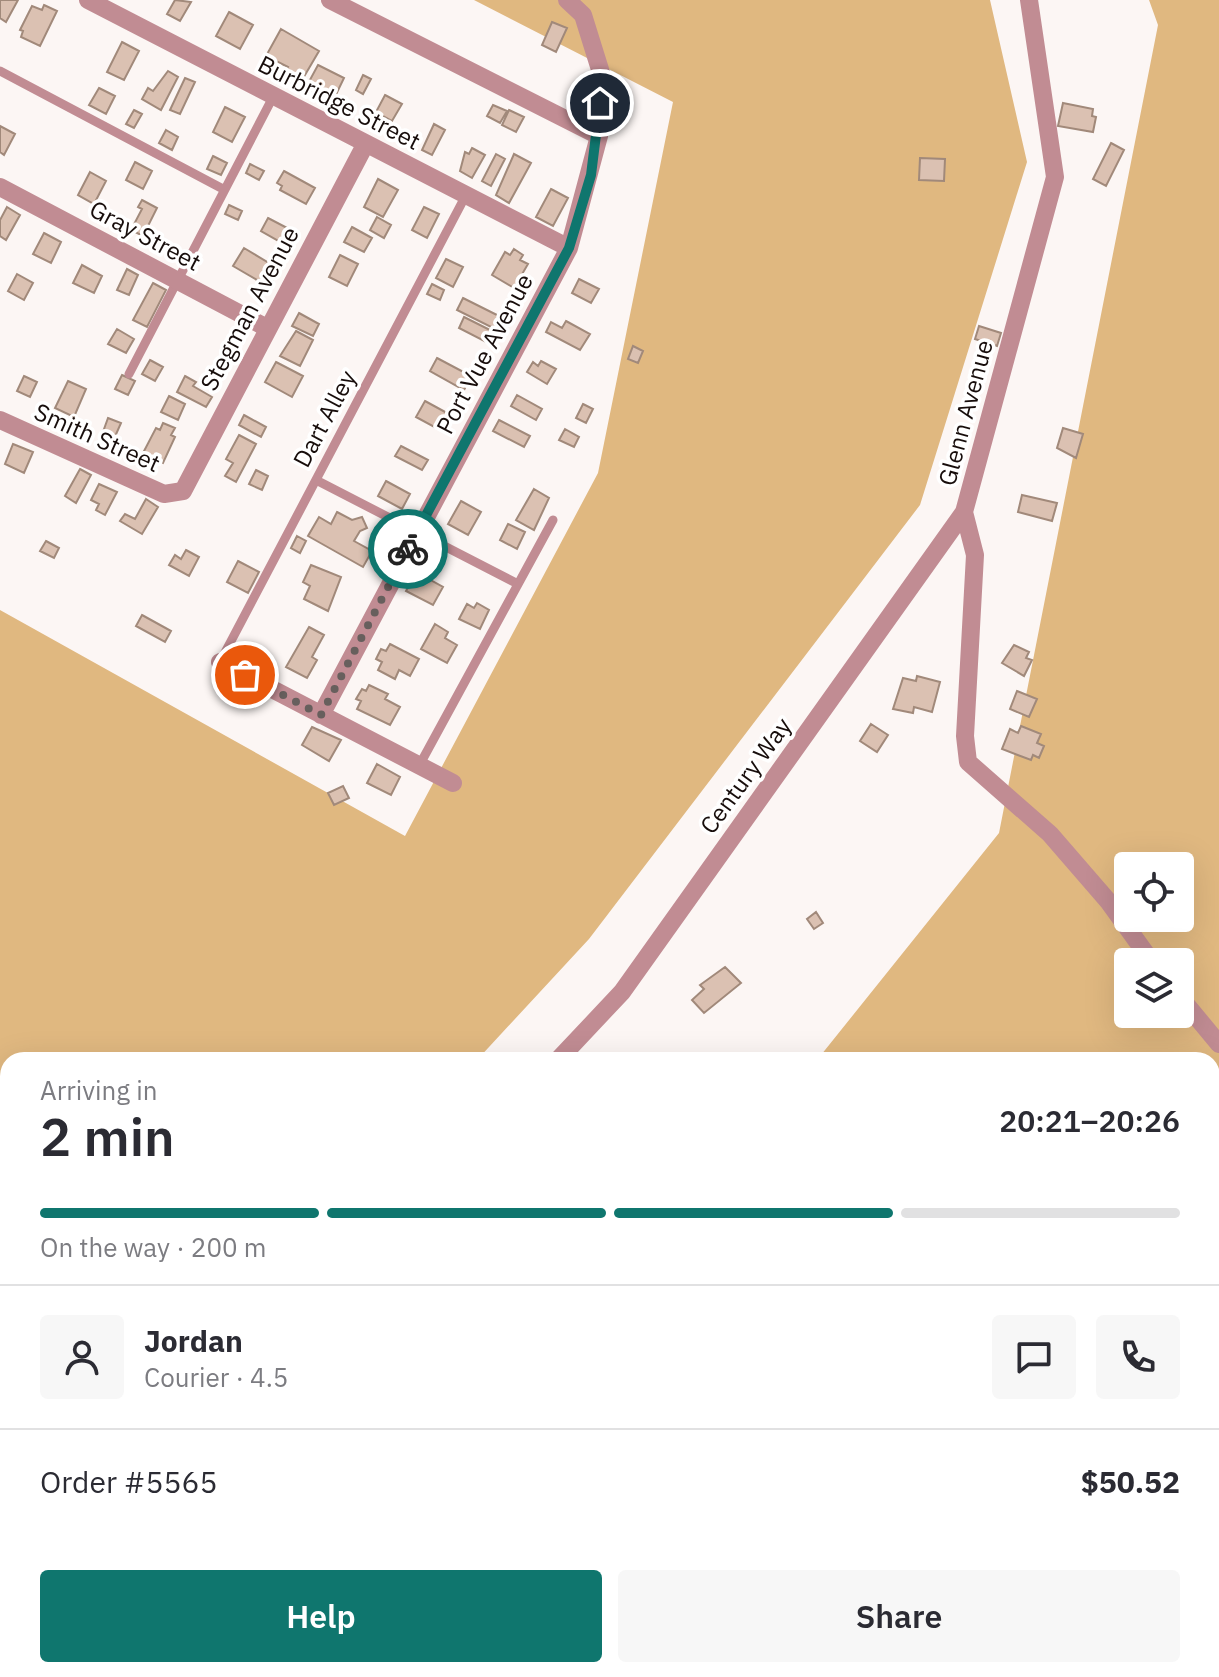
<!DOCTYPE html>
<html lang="en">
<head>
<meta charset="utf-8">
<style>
  body { margin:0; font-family:"IBM Plex Sans",sans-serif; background:#f7f7f7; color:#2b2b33; height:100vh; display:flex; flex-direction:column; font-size:30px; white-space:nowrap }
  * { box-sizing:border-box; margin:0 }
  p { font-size:26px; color:#7c7c81 }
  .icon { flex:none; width:44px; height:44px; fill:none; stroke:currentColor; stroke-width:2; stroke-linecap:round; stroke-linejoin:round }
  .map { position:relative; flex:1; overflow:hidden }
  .details { position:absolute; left:0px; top:1052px; width:1220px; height:626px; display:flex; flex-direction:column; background:#fff; border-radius:24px 24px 0 0; box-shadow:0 8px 32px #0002 }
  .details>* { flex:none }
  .controls { position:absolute; left:1114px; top:852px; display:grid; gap:16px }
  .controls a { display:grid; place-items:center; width:80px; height:80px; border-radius:8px; background:#fff; box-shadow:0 8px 32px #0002; font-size:40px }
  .pin { position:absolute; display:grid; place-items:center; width:68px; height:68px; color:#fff; margin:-34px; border:4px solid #fff; border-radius:50%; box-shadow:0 2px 8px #0007 }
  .courier { position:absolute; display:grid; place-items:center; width:80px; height:80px; margin:-40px; border:6px solid #0f766e; border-radius:50%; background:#fff; color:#222; box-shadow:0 2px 10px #0007 }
  .head em { font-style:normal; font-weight:600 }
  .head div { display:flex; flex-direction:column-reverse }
  .head { display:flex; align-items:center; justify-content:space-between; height:136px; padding:0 40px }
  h1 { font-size:52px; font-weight:600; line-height:60px }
  .bar { display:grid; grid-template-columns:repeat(4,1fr); gap:12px 8px; align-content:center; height:96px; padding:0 40px }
  .bar i { height:10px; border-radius:6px; background:#e1e1e2 }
  .bar .active { background:#0f766e }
  .bar p { grid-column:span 4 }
  .line { display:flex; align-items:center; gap:20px; padding:0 40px; border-top:2px solid #e1e1e2 }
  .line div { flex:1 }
  .round { display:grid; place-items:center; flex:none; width:84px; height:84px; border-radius:8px; background:#f7f7f7 }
  .action { display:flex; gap:16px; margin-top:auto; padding:16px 40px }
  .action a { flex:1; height:92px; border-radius:8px; background:#0f766e; color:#fff; font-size:32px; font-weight:600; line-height:92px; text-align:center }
  .action a+a { background:#f7f7f7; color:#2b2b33 }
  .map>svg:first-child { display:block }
</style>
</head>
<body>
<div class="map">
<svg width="1219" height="1677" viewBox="0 0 1219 1677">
  <rect width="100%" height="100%" fill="#fcf6f4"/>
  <path fill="#e0b880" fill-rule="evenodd" d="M474 0H990L1027 162 920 505 589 939 477 1060H8V1670H1212V1060H817L999 833 1158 25 1149 0H1219V1677H0V610L405 836 598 473 673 102ZM1128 866H1180V918H1128ZM1128 962H1180V1014H1128Z"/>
  <path fill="#dbc1b2" stroke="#a1897a" stroke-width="2" d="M0 0H18L6 22 0 18Z
    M175 0 191 2 180 21 167 14Z
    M44 5 57 11 40 46 21 37 23 31 20 30 32 6 42 10Z
    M229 12 253 25 240 49 216 36Z
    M552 22 567 28 556 52 542 45Z
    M281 29 319 51 298 87 282 78 288 67 266 56Z
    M122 42 139 51 124 80 107 72Z
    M318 65 344 78 332 103 305 89Z
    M168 71 178 77 161 110 142 99 148 88 153 91Z
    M363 75 371 79 363 94 356 90Z
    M185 78 195 82 180 114 170 110Z
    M99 88 115 96 106 114 89 105Z
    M385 95 402 104 392 121 376 112Z
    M1063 103 1093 109 1092 116 1096 117 1093 132 1058 126Z
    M493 105 507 111 500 123 487 116Z
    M225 107 245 117 232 142 213 132Z
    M134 110 142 114 134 128 126 124Z
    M509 110 524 117 516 132 502 125Z
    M434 124 445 130 432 155 422 150Z
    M0 126 15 134 4 155 0 152Z
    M166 130 178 137 172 150 159 143Z
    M1111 143 1124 150 1106 186 1093 179Z
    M472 148 485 155 472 178 460 171 465 152 469 154Z
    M496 154 505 159 491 186 482 181Z
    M514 154 531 163 509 203 496 195Z
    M213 156 227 163 221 175 207 169Z
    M920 158 945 159 944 181 919 180Z
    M135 162 152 171 143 189 126 180Z
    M250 164 264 171 259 180 246 173Z
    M284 171 315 188 306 204 280 190 282 186 277 183Z
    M90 172 106 181 94 204 78 195Z
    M378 179 398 190 383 217 364 207Z
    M551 189 568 198 553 226 536 217Z
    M142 200 157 208 143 236 131 230 142 209 138 207Z
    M229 205 242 211 238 220 225 214Z
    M7 207 20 215 6 240 0 236V220Z
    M424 207 439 214 427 238 412 230Z
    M377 217 391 225 384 238 370 230Z
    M268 218 291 230 284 244 261 231Z
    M352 227 372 238 364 252 344 242Z
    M44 233 61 242 51 263 33 254Z
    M244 248 279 269 269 287 233 266Z
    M514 249 523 255 520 260 528 264 514 288 492 275 505 252 510 255Z
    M340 255 358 264 347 286 329 277Z
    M446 259 463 267 453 287 436 278Z
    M82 265 102 276 94 293 73 283Z
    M127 269 138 275 129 295 117 290Z
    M17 274 33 283 24 300 8 291Z
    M579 279 599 289 591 303 572 293Z
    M153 283 166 290 147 327 133 320Z
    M432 284 444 290 440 300 427 294Z
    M463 298 503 318 497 330 457 310Z
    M299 313 319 324 313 336 292 326Z
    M464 317 496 333 490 344 459 328Z
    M566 321 590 334 580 350 546 332 551 322 562 328Z
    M979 326 1001 333 997 346 975 339Z
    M117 329 134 339 126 353 108 344Z
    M296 331 313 340 300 366 280 356Z
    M633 346 643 351 638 363 628 359Z
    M437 358 471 376 464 390 430 371Z
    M150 360 163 367 155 381 142 374Z
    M541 361 556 369 547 384 527 372 533 362 538 366Z
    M276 362 303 376 292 397 265 382Z
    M122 375 135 381 128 395 115 389Z
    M24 376 37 382 30 397 17 391Z
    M185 376 196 382 193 386 212 397 206 407 177 392Z
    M68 381 86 389 74 417 55 408Z
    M517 395 542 409 536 420 511 406Z
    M169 396 185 404 178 420 161 412Z
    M425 401 447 413 438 429 416 417Z
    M583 404 593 409 586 423 576 418Z
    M244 415 266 427 261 437 239 425Z
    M108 418 121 423 110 448 99 443Z
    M499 420 530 436 524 447 493 431Z
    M163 423 175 428 171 435 175 437 163 463 143 453 156 428 160 430Z
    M1063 428 1083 434 1076 458 1057 448Z
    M565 429 579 437 574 447 559 440Z
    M239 435 256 444 236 482 225 476 233 463 226 459Z
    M13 444 33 452 24 473 5 464Z
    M401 446 428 460 422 470 395 456Z
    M80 469 91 475 76 503 65 496Z
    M256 470 268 476 262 490 249 484Z
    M386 481 410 494 402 509 378 496Z
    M99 484 117 492 105 515 96 510 99 504 91 500Z
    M534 489 549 498 534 530 516 520Z
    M1022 495 1057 503 1052 521 1018 512Z
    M146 499 158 507 142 534 120 521 125 514 135 519Z
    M461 501 481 512 468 535 448 524Z
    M337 512 352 520 362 517 367 528 360 531 354 541 372 551 363 567 308 536 319 517 331 524Z
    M508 524 525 532 517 549 500 540Z
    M297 536 306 541 300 553 291 548Z
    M46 541 59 548 54 558 40 551Z
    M186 550 199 557 189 576 169 565 175 555 181 559Z
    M238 561 259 572 248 593 227 582Z
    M311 565 341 577 328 611 304 599 310 586 303 582Z
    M416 572 443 587 433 605 406 591Z
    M477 603 489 610 480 629 459 619 467 604 474 608Z
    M142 615 171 631 165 642 136 626Z
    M435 624 448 632 445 638 457 645 447 663 421 649Z
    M309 627 324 635 312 657 317 660 307 678 286 667Z
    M390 644 419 659 410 676 399 670 395 679 378 670 382 662 376 659 381 649 386 651Z
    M1014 645 1029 652 1026 658 1032 660 1024 676 1002 663Z
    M917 676 940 682 932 712 914 707 913 713 893 709 903 678 916 681Z
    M369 685 388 694 385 699 400 707 390 725 357 709 361 701 356 699 362 689 366 691Z
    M1017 691 1037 699 1029 717 1010 709Z
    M871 724 888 735 877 752 860 741Z
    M1021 726 1041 734 1037 743 1044 746 1039 758 1033 755 1031 760 1002 749 1010 729 1018 733Z
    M312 727 341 740 329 761 302 745Z
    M377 764 400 777 391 795 367 783Z
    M343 786 349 798 334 805 328 793Z
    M816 912 823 923 814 929 807 919Z
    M725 967 741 983 704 1013 692 1000 704 989 700 985Z"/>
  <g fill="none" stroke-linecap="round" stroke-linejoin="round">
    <path stroke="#c18c93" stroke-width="9" d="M0 71 223 189
      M129 374 273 97
      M316 480 518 584
      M220 662 466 195
      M419 766 553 520"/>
    <path stroke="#c18c93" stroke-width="18" d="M88 0 569 248
      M330 0 599 136
      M1029 0 1055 177 964 512 975 555 965 736 968 762 1050 834 1108 901 1152 962
      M0 187 267 328
      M0 420 164 494 183 491 365 145
      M220 662 453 783
      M321 715 569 248 599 136 602 76 583 15 567 0
      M1180 997 1219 1044
      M558 1060 622 992 964 512"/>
  </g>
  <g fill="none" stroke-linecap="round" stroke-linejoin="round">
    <path stroke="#675f5d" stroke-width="8" stroke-dasharray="0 14.4" d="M245 675 321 715 408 549"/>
    <path stroke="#0f766e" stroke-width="10" d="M408 549 569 248 591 175 600 103"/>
  </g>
  <g text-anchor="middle" stroke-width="7" stroke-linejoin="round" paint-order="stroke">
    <g font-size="24" fill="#170d0b" stroke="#fff">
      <text transform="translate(339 103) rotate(27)" y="8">Burbridge Street</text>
      <text transform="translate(145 236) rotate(28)" y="8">Gray Street</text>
      <text transform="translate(250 309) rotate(-62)" y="8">Stegman Avenue</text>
      <text transform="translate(485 354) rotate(-62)" y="8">Port Vue Avenue</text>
      <text transform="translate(966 413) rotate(-75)" y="8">Glenn Avenue</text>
      <text transform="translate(325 419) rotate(-62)" y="8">Dart Alley</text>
      <text transform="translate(97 438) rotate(24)" y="8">Smith Street</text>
      <text transform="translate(746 776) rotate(-54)" y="8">Century Way</text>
    </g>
  </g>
</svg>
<div class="controls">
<a><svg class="icon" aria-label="locate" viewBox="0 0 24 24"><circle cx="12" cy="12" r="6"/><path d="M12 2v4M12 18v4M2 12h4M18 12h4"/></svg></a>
<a><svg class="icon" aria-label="layers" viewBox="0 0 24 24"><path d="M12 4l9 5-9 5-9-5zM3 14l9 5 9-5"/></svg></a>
</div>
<div class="pin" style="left:245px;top:675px;background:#ea580c"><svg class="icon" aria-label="bag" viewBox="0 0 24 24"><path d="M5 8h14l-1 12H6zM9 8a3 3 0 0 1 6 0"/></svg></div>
<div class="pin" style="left:600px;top:103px;background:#1f2937"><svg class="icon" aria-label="home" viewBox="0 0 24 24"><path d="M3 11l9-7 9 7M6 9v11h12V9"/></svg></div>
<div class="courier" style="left:408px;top:549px"><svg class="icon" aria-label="bike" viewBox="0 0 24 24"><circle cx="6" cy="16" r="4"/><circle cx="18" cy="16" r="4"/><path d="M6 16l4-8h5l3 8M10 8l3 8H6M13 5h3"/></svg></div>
<section class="details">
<div class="head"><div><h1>2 min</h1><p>Arriving in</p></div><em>20:21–20:26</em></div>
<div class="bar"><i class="active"></i><i class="active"></i><i class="active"></i><i></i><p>On the way · 200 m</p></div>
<div class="line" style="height:144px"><a class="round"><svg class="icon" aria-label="person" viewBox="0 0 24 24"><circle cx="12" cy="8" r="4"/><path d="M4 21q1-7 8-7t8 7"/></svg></a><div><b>Jordan</b><p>Courier · 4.5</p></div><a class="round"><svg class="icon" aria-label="chat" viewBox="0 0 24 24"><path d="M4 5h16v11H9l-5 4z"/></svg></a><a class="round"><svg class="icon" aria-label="phone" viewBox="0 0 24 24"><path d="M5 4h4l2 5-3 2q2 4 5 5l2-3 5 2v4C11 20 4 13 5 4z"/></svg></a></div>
<div class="line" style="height:104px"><div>Order #5565</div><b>$50.52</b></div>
<div class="action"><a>Help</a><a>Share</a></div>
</section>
</div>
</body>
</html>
